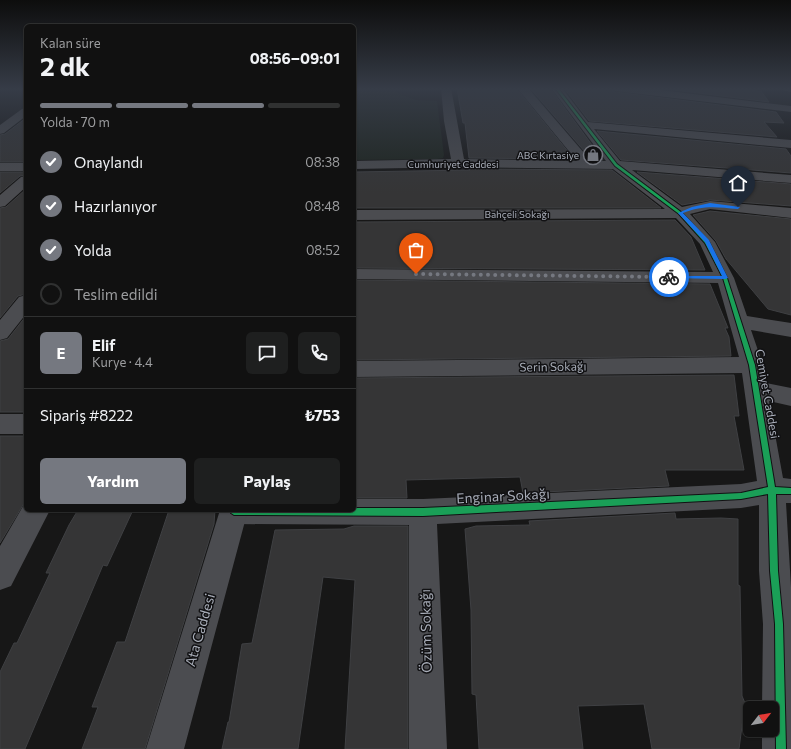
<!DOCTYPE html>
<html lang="tr">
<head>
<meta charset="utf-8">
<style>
  body { margin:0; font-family:Commissioner,sans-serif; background:#1e1f1f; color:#f1f3f6; height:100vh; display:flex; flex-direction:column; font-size:15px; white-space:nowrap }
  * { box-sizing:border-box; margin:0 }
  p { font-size:13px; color:#9c9d9f }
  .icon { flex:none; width:22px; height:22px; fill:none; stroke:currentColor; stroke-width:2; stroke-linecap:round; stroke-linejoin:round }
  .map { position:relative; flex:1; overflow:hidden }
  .panel { position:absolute; left:24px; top:24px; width:332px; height:488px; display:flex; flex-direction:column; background:#111; border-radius:6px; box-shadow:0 1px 3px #0004,0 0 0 1px #303131 }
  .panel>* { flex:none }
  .needle { width:26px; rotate:59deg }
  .buttons { position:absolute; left:743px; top:701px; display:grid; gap:8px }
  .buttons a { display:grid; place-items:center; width:36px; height:36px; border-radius:6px; background:#111; box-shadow:0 1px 3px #0004,0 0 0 1px #303131; font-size:20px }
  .pin { position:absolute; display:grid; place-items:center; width:34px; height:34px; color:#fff; margin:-41px -17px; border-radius:50% 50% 50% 0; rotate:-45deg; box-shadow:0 0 4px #0007 }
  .pin .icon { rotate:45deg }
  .courier { position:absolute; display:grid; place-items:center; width:40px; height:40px; margin:-20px; border:3px solid #1a73e8; border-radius:50%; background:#fff; color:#222; box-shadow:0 1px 5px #0007 }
  .head em { font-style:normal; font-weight:700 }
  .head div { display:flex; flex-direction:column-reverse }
  .head { display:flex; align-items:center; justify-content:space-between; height:68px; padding:0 16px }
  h1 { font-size:26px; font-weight:700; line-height:30px }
  .bar { display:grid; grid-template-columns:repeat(4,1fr); gap:6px 4px; align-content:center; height:48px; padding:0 16px }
  .bar i { height:5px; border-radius:3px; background:#303131 }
  .bar .active { background:#757880 }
  .bar p { grid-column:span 4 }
  .line { display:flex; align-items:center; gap:10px; padding:0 16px; border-top:1px solid #303131 }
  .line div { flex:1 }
  .round { display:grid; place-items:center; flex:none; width:42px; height:42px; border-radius:6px; background:#1e1f1f }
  ol { padding:0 16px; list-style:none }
  li { display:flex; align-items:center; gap:12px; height:44px }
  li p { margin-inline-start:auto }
  li .icon { padding:4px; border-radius:50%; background:#757880; color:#fff; stroke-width:4 }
  li:last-child { color:#9c9d9f }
  li i { width:22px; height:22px; border:2px solid #303131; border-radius:50% }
  .cta { display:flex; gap:8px; margin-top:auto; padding:8px 16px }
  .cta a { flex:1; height:46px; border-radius:6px; background:#757880; color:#fff; font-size:16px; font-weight:700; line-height:46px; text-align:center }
  .cta a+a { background:#1e1f1f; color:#f1f3f6 }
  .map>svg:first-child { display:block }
</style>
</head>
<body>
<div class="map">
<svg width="791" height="749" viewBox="0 0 791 749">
  <rect width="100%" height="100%" fill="#171717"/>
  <path fill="#1d241e" d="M354 88H398L397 93 416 100 437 101 444 155 443 158 437 159 354 160Z"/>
  <path fill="#353536" stroke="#3f4043" d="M457 88H516L574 159 469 158 465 123H463Z
    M530 88H550L603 160H592Z
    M564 88H609L615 92 776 112 784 123 764 122 777 137 589 121Z
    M659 88H717L761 91 769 102Z
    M26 118V162H0V135L5 134Z
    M597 131 786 149 791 156V173L621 160Z
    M470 169 612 170 661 208H354V172L470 170Z
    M0 172H26V175L20 176 0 193Z
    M637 172 791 184V206L710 200 682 205Z
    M26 189V294L18 296 0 318V208L6 207Z
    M710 211 791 219V315L768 309 726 259 716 241 693 215Z
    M675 220 691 237 705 270 354 268V222Z
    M354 280 710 284 728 328H725L729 337 731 356 354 360Z
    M26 316V412H0V341L8 339Z
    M734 375 739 416H734L744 470H665L669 486 523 493 520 477 406 480 407 498H354V378Z
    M0 436H26V500L0 543Z
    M78 510H133L107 566 103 565 25 749H0V672L14 643H17L50 573H46L69 525Z
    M169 510H215L214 524 145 749H82L98 707H92L117 642H125Z
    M675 513 676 519 721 518 738 519V585L740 586 742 696 745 703 739 749H652L644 704 578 706 583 749H479L476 695 472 694 471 610 465 529 476 526 530 525 529 521Z
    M354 526H408V749H345L355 580 323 577 298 749H222L228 722H229L242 644 252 643 275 530 344 529Z"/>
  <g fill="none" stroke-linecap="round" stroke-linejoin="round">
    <path fill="#4b4c50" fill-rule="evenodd" d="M441 88H451L464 159 577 161 517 88H528L591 161H606L551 88H562L588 122 791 140V148L594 129 620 161 791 175V183L632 170 682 207 710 201 791 208V218L710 209 690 214 715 242 734 278 747 316 791 323V337L751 330 763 365 766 383 791 388V406L769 401 783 478 791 479V503H786L791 587V749H762V730H772V708H762L763 624 759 571V505L741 508 437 524 447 749H409V525L234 524 224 520 221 510H354V499H423L741 484 757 481 742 373 354 377V361L739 357 718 283 354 279V269L713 272 700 244 676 218 354 220V210L665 209 613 169 458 167 354 169V161L451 159 444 121Z
      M780 88H791V92L781 90Z
      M26 108V116L4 133 0 134V125L22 109Z
      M0 163H26V171H0Z
      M26 176V187L5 206 0 207V195L21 177Z
      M26 295V314L7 338 0 340V320L19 297Z
      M0 414H26V434H0Z
      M26 501V510H50L11 586 0 590V546Z"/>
    <path fill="#4b4c50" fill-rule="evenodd" d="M610 88H644L791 106V112L615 91Z
      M220 510H248L184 749H146Z"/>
    <defs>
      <path id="cycleway" d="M555 88H558L617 164 681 212 709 242 727 278 755 365 775 487 791 488V494H776L778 571 783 624 786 749H776L775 624 770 571 768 494 741 499 423 516 234 515 231 513 230 511 231 510H354V508H423L741 493 768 487 749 365 723 278 705 243 679 214 615 166Z"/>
    </defs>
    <use href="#cycleway" stroke="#111113" stroke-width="2"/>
    <use href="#cycleway" fill="#1a9f57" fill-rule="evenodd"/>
  </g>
  <linearGradient id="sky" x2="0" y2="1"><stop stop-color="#0d0d0d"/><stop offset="0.46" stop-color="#363c47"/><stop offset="1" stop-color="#363c47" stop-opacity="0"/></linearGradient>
  <rect width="791" height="193" fill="url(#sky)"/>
  <path fill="#1a73e8" d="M710 203 740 207 738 209C716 207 703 205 683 213L709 240 728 278 725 279 667 278V276H722L705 242 678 213 692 207Z"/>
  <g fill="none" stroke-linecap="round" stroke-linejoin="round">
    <path stroke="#757880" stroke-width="4" stroke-dasharray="0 7.2" d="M416 274 669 277"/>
  </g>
  <defs>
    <symbol id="shop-ring" viewBox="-11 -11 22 22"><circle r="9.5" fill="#111113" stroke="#757880" stroke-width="1.5"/><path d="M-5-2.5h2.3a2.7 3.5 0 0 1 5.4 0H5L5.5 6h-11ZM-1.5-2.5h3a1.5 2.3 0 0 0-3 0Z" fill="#757880"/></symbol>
  </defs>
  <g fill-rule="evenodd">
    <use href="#shop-ring" x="582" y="144" width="22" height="22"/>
  </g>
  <g text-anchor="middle" stroke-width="3" stroke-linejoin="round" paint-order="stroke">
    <g font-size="10" fill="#a8adb8" stroke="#111113" text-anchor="end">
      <text x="579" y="159">ABC Kırtasiye</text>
    </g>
    <g font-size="10" fill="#a8adb8" stroke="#111113">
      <text x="453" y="168">Cumhuriyet Caddesi</text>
      <text x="517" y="218">Bahçeli Sokağı</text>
    </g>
    <g font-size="12" fill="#a8adb8" stroke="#111113">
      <text transform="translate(553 367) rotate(-1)" y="4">Serin Sokağı</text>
      <text transform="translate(767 394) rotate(80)" y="4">Cemiyet Caddesi</text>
    </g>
    <g font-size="14" fill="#a8adb8" stroke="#111113">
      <text transform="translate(503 496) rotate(-3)" y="5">Enginar Sokağı</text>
      <text transform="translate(200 630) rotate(-74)" y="5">Ata Caddesi</text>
      <text transform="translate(426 631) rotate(-91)" y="5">Özüm Sokağı</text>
    </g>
  </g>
</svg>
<div class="buttons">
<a><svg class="needle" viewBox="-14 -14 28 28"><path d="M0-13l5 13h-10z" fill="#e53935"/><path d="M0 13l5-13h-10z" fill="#9c9d9f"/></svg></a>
</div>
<div class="pin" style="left:416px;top:274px;background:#ea580c"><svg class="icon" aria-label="bag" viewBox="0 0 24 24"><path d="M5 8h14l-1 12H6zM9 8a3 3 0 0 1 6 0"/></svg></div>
<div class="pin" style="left:738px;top:207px;background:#1f2937"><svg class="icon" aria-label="home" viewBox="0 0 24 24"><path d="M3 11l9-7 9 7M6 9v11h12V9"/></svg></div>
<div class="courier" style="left:669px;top:277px"><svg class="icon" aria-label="bike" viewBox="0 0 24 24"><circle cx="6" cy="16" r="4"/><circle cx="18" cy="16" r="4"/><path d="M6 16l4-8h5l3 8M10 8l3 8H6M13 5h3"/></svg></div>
<section class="panel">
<div class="head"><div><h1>2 dk</h1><p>Kalan süre</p></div><em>08:56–09:01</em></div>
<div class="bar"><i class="active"></i><i class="active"></i><i class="active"></i><i></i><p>Yolda · 70 m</p></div>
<ol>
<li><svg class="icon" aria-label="check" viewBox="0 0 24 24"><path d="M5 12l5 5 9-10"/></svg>Onaylandı<p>08:38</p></li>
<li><svg class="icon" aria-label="check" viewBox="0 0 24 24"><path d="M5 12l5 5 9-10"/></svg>Hazırlanıyor<p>08:48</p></li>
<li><svg class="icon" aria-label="check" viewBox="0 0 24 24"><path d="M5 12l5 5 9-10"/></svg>Yolda<p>08:52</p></li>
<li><i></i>Teslim edildi</li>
</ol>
<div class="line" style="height:72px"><b class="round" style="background:#757880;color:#fff">E</b><div><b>Elif</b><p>Kurye · 4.4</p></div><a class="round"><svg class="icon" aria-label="chat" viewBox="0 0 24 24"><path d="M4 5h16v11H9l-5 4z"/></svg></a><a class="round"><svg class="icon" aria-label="phone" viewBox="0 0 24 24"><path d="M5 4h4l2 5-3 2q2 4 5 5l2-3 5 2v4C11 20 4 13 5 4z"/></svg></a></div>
<div class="line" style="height:52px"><div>Sipariş #8222</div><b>₺753</b></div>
<div class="cta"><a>Yardım</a><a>Paylaş</a></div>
</section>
</div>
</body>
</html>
